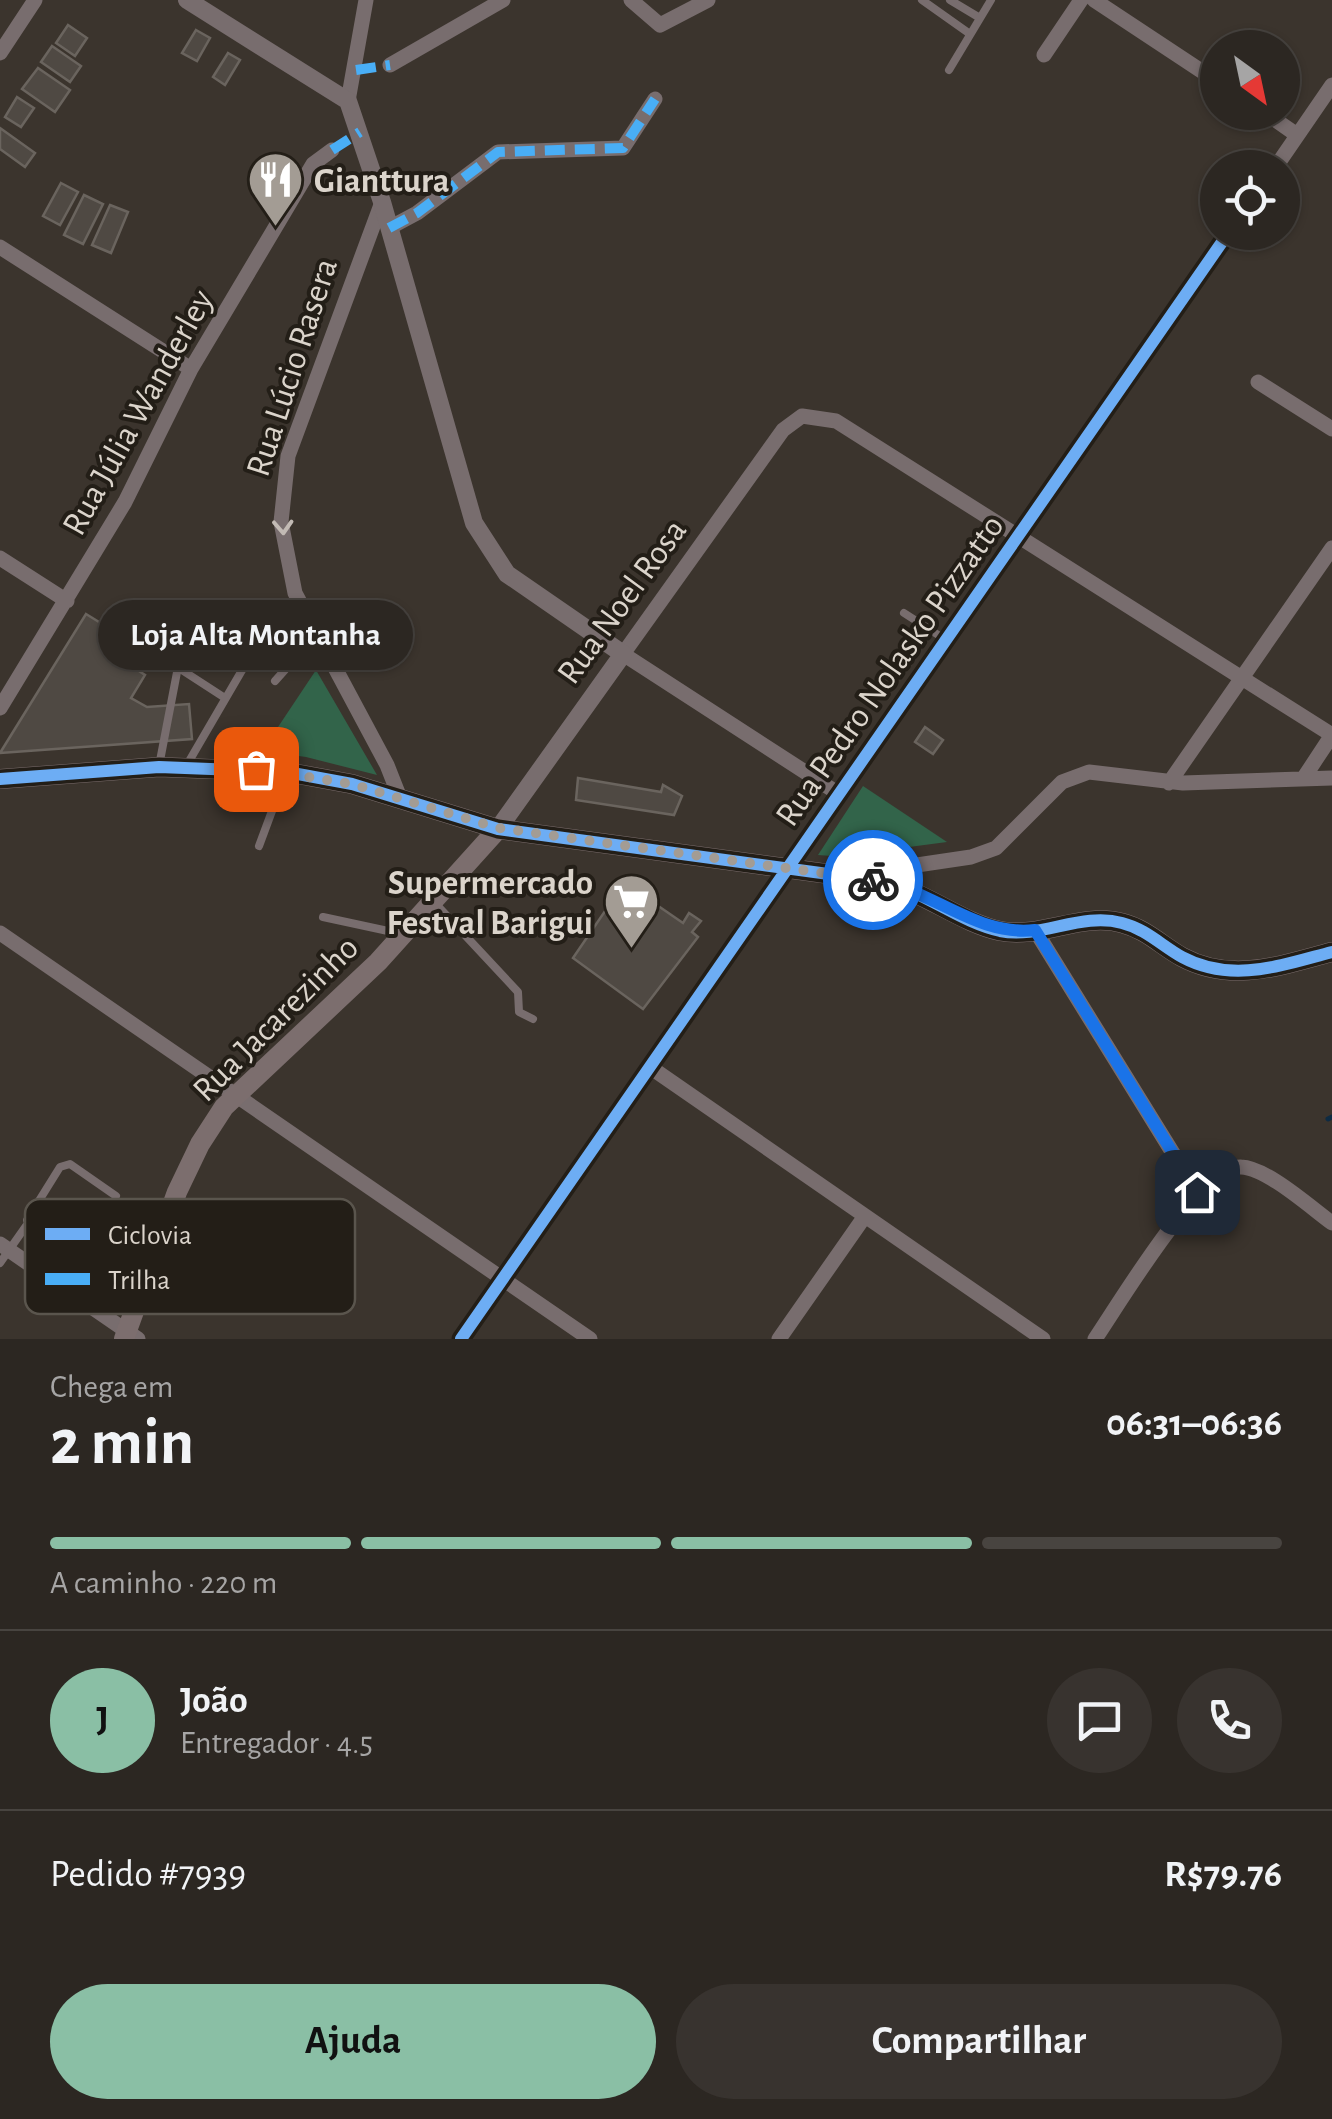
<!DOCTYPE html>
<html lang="pt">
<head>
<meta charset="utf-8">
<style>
  body { margin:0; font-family:"Alegreya Sans",sans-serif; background:#38332f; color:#f1f3f6; height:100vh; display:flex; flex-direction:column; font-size:38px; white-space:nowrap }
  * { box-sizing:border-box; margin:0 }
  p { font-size:32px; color:#a6a5a5 }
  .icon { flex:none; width:55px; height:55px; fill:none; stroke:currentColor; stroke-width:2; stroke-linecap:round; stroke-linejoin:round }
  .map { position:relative; height:1339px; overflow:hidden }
  .sheet { display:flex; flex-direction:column; background:#2c2722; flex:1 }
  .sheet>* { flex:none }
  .needle { width:65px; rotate:147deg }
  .fabs { position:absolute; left:1200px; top:30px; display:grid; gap:20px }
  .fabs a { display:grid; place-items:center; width:100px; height:100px; border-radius:50%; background:#2c2722; box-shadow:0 2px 8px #0004,0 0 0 2px #484440; font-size:50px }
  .pin { position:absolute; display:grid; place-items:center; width:85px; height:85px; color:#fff; margin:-42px; border-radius:20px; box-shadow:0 5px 15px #0006 }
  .courier { position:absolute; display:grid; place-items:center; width:100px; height:100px; margin:-50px; border:8px solid #1a73e8; border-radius:50%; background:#fff; color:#222; box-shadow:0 2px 12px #0007 }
  .bubble { position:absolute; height:70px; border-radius:35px; background:#2c2722; box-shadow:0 2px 8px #0004,0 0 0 2px #484440; font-size:32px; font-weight:700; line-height:70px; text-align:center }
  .headline em { font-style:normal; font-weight:700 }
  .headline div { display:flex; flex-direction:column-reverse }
  .headline { display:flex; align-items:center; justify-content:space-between; height:170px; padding:0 50px }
  h1 { font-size:65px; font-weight:700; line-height:75px }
  .bar { display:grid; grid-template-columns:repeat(4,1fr); gap:15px 10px; align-content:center; height:120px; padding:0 50px }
  .bar i { height:12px; border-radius:8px; background:#484440 }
  .bar .selected { background:#8abfa5 }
  .bar p { grid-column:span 4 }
  .line { display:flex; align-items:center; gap:25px; padding:0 50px; border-top:2px solid #484440 }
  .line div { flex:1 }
  .round { display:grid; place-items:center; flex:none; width:105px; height:105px; border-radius:52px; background:#38332f }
  .button { display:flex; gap:20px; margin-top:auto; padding:20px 50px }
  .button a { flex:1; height:115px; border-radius:60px; background:#8abfa5; color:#111; font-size:40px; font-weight:700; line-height:115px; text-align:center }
  .button a+a { background:#38332f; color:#f1f3f6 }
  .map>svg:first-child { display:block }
</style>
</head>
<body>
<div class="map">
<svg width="1332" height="1339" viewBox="0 0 1332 1339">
  <rect width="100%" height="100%" fill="#3b342d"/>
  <path fill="#32644a" d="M316 670 377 775 306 757 262 751Z
    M863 786 947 842 894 849 873 859 818 855Z"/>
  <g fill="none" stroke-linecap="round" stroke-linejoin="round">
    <path stroke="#0e2b43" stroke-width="5" d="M1328 1119 1332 1117"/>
  </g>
  <path fill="#4f4943" stroke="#6a645e" stroke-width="2.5" d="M68 25 87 38 75 56 56 43Z
    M196 30 210 38 197 61 182 53Z
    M52 46 81 66 70 82 41 62Z
    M228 53 240 60 225 85 213 77Z
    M38 68 70 90 55 112 22 89Z
    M17 97 34 108 21 127 5 117Z
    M0 128 35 153 25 167 0 149Z
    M61 183 78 192 60 225 43 216Z
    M84 195 103 204 83 244 64 235Z
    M110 205 128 212 111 253 92 245Z
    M86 614 133 643 122 660 145 675 131 698 147 707 189 704 192 739 0 753Z
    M925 727 943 740 933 754 915 742Z
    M578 778 661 792 663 785 682 796 674 815 576 800Z
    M616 895 648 899 683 923 689 913 701 921 692 932 698 937 643 1009 573 958Z"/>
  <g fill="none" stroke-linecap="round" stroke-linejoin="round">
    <path stroke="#786d6e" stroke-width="8" d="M922 0 970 34
      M950 0 980 18
      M949 70 991 0
      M904 613 946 640
      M114 626 225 698
      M275 681 316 635
      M188 763 266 629
      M159 766 178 667
      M259 846 285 776
      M434 902 518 992 519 1012 533 1019
      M323 917 402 934
      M0 1263 26 1226
      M56 1282 67 1257 30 1232 27 1220 60 1167 70 1164 116 1196"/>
    <path stroke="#786d6e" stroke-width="15" d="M631 0 660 25 708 0
      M1094 0 1218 82
      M0 53 35 0
      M1044 55 1081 0
      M390 65 503 0
      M348 101 366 0
      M1264 112 1297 135
      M1275 168 1332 85
      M382 202 288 456 281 522 295 593 387 765 400 798
      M389 228 417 213 498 152 623 148 655 99
      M0 247 191 369
      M1258 382 1332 429
      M0 558 67 601
      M0 708 125 502 191 369 313 164 332 150
      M1303 779 1332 735
      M1169 783 1332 548
      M839 794 623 654 783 430 802 416 836 421 1332 735
      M880 881 917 865 971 857 996 848 1062 782 1089 772 1183 783 1332 778
      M1035 930 1197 1192
      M0 933 590 1339
      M650 1067 1043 1339
      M0 1244 138 1339
      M461 1339 1229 232
      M779 1339 865 1216
      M1095 1339C1119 1304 1202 1164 1241 1167 1267 1168 1310 1207 1332 1223"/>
    <path stroke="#786d6e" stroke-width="18" d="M187 0 348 101 382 202 474 523 507 574 623 654 498 829"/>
    <path stroke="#7c6e6e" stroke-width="20" d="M0 779 159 767 287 772 352 784 498 829 880 881C925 891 959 922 1000 931 1041 939 1081 912 1122 923 1146 929 1162 946 1182 957 1232 984 1282 965 1332 952
      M124 1339 177 1192 200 1144 224 1107 378 962 498 829"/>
    <path stroke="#49aef6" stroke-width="10" stroke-dasharray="20 10" stroke-linecap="butt" d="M356 70 390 65
      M332 150 360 132
      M389 228 417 213 498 152 623 148 655 99"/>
    <defs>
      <path id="cycleway" d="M0 779 159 767 287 772 352 784 498 829 880 881C925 891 959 922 1000 931 1041 939 1081 912 1122 923 1146 929 1162 946 1182 957 1232 984 1282 965 1332 952
        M461 1339 1229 232"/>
    </defs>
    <use href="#cycleway" stroke="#231e17" stroke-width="19"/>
    <use href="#cycleway" stroke="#6dadf4" stroke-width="12"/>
  </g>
  <defs><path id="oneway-chevron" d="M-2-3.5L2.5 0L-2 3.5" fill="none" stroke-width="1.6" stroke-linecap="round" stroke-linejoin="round" transform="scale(2.5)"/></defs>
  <use stroke="#c2bab4" href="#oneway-chevron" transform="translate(283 527) rotate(87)"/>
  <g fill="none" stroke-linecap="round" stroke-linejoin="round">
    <path stroke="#a39c94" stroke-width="10" stroke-dasharray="0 18" d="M256 769 352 784 498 828 873 880"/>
    <path stroke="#1a73e8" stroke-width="12" d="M873 880C931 888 975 937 1035 930L1197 1192"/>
  </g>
  <defs>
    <symbol id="restaurant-pin" viewBox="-11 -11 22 30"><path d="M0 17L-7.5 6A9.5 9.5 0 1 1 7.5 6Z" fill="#a39c94" stroke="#231e17"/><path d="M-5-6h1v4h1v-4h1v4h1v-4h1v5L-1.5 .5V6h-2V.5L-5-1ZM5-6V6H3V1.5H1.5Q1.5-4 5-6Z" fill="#fff"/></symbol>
    <symbol id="supermarket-pin" viewBox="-11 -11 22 30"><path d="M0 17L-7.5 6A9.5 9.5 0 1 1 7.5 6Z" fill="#a39c94" stroke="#231e17"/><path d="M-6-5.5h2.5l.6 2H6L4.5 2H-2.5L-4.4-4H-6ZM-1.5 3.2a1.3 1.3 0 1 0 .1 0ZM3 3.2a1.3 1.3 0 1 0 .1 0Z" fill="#fff"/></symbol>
  </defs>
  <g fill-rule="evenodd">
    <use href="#restaurant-pin" x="244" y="148" width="63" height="86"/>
    <use href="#supermarket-pin" x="600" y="870" width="63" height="86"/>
  </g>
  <g text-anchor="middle" stroke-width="8" stroke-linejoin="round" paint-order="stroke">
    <g font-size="35" font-weight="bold" fill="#dbd4cb" stroke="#231e17" text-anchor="start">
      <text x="314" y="192">Gianttura</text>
      <text x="593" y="894" text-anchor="end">Supermercado<tspan x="593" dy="40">Festval Barigui</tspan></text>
    </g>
    <g font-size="35" fill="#dbd4cb" stroke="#231e17">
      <text transform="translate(291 367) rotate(-72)" y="12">Rua Lúcio Rasera</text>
      <text transform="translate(137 412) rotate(-61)" y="12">Rua Júlia Wanderley</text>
      <text transform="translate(621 601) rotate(-54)" y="12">Rua Noel Rosa</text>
      <text transform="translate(889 670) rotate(-55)" y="12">Rua Pedro Nolasko Pizzatto</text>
      <text transform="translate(275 1018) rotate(-45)" y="12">Rua Jacarezinho</text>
    </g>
  </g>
  <rect x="25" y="1199" width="330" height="115" rx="15" fill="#231e17" stroke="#5a554d" stroke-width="2.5"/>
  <rect x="45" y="1228" width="45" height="12" fill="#6dadf4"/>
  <rect x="45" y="1273" width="45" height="12" fill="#49aef6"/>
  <g font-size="28" fill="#dbd4cb">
    <text x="108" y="1244">Ciclovia</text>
    <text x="108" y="1289">Trilha</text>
  </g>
</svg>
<div class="fabs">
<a><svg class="needle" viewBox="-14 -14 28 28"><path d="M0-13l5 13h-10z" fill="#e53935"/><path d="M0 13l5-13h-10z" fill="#a6a5a5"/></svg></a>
<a><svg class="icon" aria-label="locate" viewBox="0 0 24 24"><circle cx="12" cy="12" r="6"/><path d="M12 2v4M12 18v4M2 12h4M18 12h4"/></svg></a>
</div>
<div class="pin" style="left:256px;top:769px;background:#ea580c"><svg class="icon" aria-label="bag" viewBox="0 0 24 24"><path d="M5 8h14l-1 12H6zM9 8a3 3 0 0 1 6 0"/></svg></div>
<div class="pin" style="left:1197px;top:1192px;background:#1f2937"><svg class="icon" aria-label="home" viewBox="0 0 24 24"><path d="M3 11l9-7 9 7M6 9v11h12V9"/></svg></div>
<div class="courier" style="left:873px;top:880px"><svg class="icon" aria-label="bike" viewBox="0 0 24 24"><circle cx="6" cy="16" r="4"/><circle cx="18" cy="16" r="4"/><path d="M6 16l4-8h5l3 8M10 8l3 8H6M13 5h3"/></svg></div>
<div class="bubble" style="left:98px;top:600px;width:315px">Loja Alta Montanha</div>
</div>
<section class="sheet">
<div class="headline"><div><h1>2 min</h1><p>Chega em</p></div><em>06:31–06:36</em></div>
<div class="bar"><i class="selected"></i><i class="selected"></i><i class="selected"></i><i></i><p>A caminho · 220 m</p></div>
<div class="line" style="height:180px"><b class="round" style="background:#8abfa5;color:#111">J</b><div><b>João</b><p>Entregador · 4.5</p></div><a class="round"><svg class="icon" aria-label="chat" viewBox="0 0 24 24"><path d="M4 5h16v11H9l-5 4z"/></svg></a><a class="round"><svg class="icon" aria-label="phone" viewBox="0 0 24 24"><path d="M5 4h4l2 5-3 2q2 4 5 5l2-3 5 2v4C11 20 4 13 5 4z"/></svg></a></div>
<div class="line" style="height:130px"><div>Pedido #7939</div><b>R$79.76</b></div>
<div class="button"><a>Ajuda</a><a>Compartilhar</a></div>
</section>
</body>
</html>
